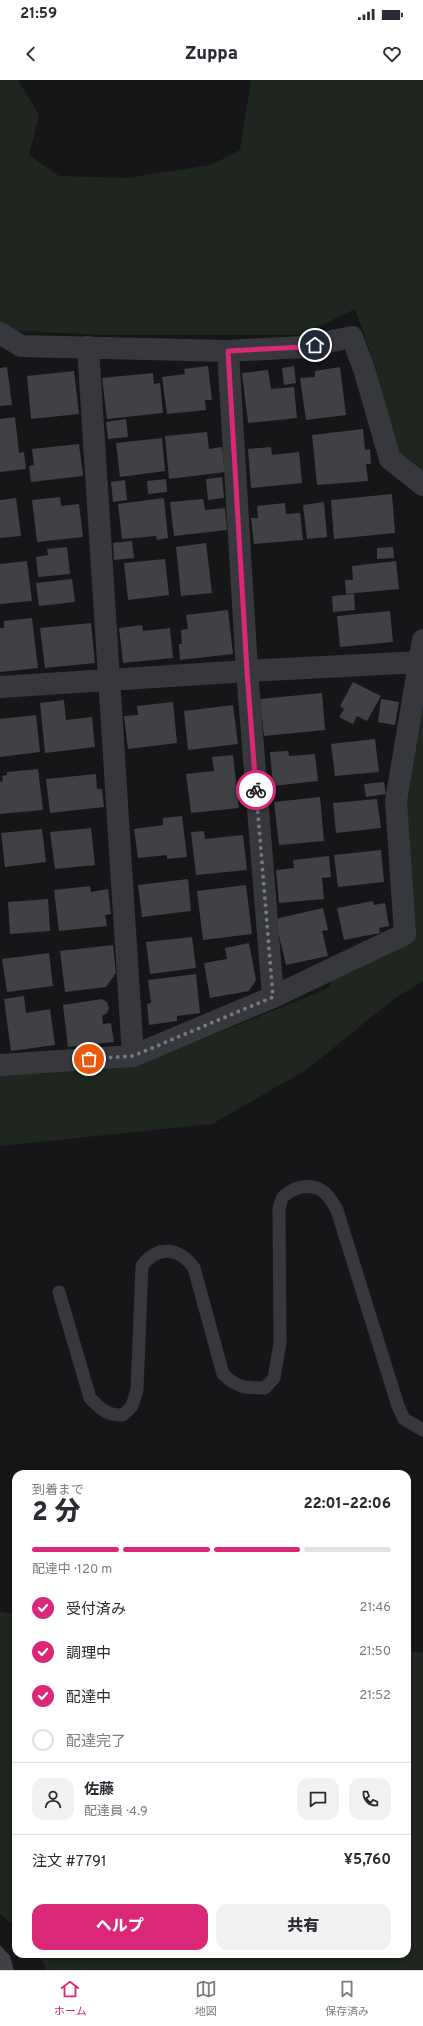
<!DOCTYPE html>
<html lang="ja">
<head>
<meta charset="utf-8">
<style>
  body { margin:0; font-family:Overpass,"Noto Sans JP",sans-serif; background:#f2f2f3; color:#2b2b33; height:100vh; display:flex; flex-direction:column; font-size:15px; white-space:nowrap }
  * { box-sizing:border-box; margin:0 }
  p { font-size:13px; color:#7c7c81 }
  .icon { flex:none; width:22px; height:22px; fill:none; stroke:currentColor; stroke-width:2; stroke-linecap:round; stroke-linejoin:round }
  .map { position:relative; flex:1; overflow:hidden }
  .panel { position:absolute; left:12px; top:1390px; width:399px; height:488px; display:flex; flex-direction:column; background:#fff; border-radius:12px; box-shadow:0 2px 6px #0003 }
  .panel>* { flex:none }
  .pin { position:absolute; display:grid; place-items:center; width:34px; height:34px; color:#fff; margin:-17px; border:2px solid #fff; border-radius:50%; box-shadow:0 1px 4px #0007 }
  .courier { position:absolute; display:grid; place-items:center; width:40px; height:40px; margin:-20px; border:3px solid #db2777; border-radius:50%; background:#fff; color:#222; box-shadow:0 1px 5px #0007 }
  .head em { font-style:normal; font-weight:800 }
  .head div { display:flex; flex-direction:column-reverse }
  .head { display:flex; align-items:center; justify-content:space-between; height:68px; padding:0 20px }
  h1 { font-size:26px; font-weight:800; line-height:30px }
  .bar { display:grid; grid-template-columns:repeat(4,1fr); gap:6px 4px; align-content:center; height:48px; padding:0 20px }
  .bar i { height:5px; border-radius:3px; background:#e1e1e2 }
  .bar .active { background:#db2777 }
  .bar p { grid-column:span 4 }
  .line { display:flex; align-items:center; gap:10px; padding:0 20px; border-top:1px solid #e1e1e2 }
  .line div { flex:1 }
  .round { display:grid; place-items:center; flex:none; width:42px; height:42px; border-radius:12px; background:#f2f2f3 }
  ol { padding:0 20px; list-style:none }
  li { display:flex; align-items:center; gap:12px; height:44px }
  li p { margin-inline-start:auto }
  li .icon { padding:4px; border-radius:50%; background:#db2777; color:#fff; stroke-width:4 }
  li:last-child { color:#7c7c81 }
  li i { width:22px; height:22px; border:2px solid #e1e1e2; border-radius:50% }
  .primary-button { display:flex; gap:8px; margin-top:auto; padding:8px 20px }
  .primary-button a { flex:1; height:46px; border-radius:12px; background:#db2777; color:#fff; font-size:16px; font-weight:800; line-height:46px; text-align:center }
  .primary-button a+a { background:#f2f2f3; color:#2b2b33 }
  .status { display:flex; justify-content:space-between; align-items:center; height:28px; padding:0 20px; background:#fff; direction:ltr }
  .status svg { height:11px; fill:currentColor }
  header { display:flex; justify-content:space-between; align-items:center; height:52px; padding:0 20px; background:#fff; font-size:18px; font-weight:800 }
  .dock { display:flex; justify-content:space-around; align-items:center; height:56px; border-top:1px solid #e1e1e2; background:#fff; font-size:11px; color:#7c7c81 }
  .dock a { display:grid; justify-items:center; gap:2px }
  .dock .active { color:#db2777 }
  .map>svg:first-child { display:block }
</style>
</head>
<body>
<div class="status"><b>21:59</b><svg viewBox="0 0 49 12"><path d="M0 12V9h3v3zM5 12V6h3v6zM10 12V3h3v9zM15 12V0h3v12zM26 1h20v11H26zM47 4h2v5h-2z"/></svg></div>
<header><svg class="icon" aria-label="back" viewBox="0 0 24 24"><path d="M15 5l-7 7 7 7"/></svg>Zuppa<svg class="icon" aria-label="heart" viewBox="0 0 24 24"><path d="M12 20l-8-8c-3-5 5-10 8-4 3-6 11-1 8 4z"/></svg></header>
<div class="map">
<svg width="423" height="1890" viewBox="0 0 423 1890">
  <rect width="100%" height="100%" fill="#161618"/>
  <path fill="#1e261f" d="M0 0H18L39 35 29 75 59 96 128 98 211 85 240 70 251 0H423V391L397 377 376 289 355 229 302 255H101L9 250 0 243Z
    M423 615V901L394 919 306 990 212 1044 0 1066V995L135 986 327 909 340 891 414 858 405 724Z
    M0 1532 16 1534V1847L0 1834Z
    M407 1571 423 1573V1890H47L38 1874H407Z"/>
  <path fill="#404145" d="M208 286 212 320H205L206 330 167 334 162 297 185 294 184 289Z
    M294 286 296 303 284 305 282 288Z
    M7 287 12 325 0 326V288Z
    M340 287 346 335 306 340 300 298 315 297V291Z
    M268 290 271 309 294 307 297 338 248 343 242 293Z
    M74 291 79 334 31 339 27 296Z
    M153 293 154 304 160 303 163 333 107 339 102 298Z
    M15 337 19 373 24 372 26 389 0 392V339Z
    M126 339 128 357 108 359 106 342Z
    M363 349 365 370 370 369 371 384H366L368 401 317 405 312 355Z
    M207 352 209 369 222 367 225 392 169 399 165 356Z
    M162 358 165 391 120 397 116 363Z
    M79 364 83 396 31 402 29 386 34 385 32 369Z
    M271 367 272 375 299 372 302 403 251 408 248 369Z
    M222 397 224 418 208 420 206 399Z
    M166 399 167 412 148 414 147 401Z
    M125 400 127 420 113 422 111 402Z
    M392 414 395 453 334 459 331 420Z
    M60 417 61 426 79 424 83 457 37 462 32 420Z
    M16 418 21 456 0 458V420Z
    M164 418 168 458 157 460 156 456 122 459 118 424Z
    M203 419 205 430 225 428 227 450 174 456 170 422Z
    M324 422 327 457 307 459 303 425Z
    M285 423 286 434 300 433 303 460 254 464 251 438H258L257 426Z
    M132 461 134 478 114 480 113 463Z
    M206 463 212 513 181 516 176 467Z
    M67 467 70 494 38 497 36 477 48 475 47 469Z
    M393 467 394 478 377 479V468Z
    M165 479 169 515 128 520 124 483Z
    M27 481 32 521 0 524V484Z
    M396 481 399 509 346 514 345 500H353L352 486Z
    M72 499 75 522 39 526 36 503Z
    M354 514 355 530 333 532 332 516Z
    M228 530 233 574 180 580 179 564H182L181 550 188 549 186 535Z
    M390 531 393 562 340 567 337 536Z
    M32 538 38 588 0 592V548H4V541Z
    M91 543 95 583 45 588 40 548Z
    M142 545 143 551 170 548 173 578 123 583 119 548Z
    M353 602 381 616 367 641 357 636 353 644 339 637 344 629 340 626Z
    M322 613 325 650 264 656 260 619Z
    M381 619 399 622 395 645 378 642Z
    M64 620 66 640 92 637 95 667 45 673 40 623Z
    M173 622 177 663 128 669 124 636 138 635 137 626Z
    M233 625 238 664 188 670 184 631Z
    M36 635 40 672 0 677V639Z
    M375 659 379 692 335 696 331 664Z
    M288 671 289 676 315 674 318 701 273 706 270 672Z
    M233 675 239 728 191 733 186 694 214 691 212 677Z
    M38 689 43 730 0 734V702L3 701 2 696 7 695V692Z
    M96 694 97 709H102L104 727 50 733 46 699Z
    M384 702 386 714 366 717 364 704Z
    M320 717 324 761 279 765 274 722Z
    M377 719 381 748 336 753 333 723Z
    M182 736 187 777 167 779V775L138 778 134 749 163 745V738Z
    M91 748 95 785 55 789 50 752Z
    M42 749 46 782 5 787 1 753Z
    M204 751 205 759 243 755 247 790 196 795 191 752Z
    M381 770 384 802 338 807 334 775Z
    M329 776 331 797 322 798 324 819 279 823 276 790 294 788 293 780Z
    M188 799 191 831 142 837 138 805Z
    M246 805 252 854 203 860 197 811Z
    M90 806 91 812 108 809 111 834 105 835 107 846 59 851 54 810Z
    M48 819 50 851 10 854 8 822Z
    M373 821 374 825 385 823 389 846 379 848 380 853 344 860 337 828Z
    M323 828 328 850 322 851 328 876 286 885 275 839Z
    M192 857 196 888 150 894 146 862Z
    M249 863 256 900 249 911 210 918 204 883 227 879 225 868Z
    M113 865 116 893 106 907 65 912 60 871Z
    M49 873 53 906 7 912 2 879Z
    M196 894 200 933 177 936V941L149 945 147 924 151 923 148 900Z
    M24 916 26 933 50 929 55 965 11 971 4 919Z
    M102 919 107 922 109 928 107 933 102 936 103 944 111 943 114 962 68 967 63 925Z
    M0 1865 10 1876 14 1890H0Z"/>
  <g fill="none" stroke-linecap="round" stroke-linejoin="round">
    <path stroke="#37383d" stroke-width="13" d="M59 1212 90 1318C101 1329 107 1336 123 1335L132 1326 137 1310 142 1186C157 1165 179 1167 194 1188L223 1294C237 1308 246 1308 265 1308L274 1298 280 1263 279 1129C280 1125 281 1120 283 1117 293 1107 309 1103 321 1110 329 1115 332 1122 337 1130L398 1326 404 1339 423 1350"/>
    <path stroke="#37383d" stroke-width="22" d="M0 253 21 266 228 271 303 267 352 257 364 289 390 379 423 405
      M88 267 133 976
      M228 271 247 591 273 917
      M0 607 247 591 420 582
      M0 985 133 976 273 917 405 854 396 721 423 560"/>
  </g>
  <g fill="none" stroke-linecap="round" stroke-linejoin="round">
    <path stroke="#757880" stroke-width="4" stroke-dasharray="0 7.2" d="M89 979 133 976 273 917 256 710"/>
    <path stroke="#db2777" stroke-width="5" d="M256 710 247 591 228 271 303 267 315 265"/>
  </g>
</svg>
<div class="pin" style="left:89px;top:979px;background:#ea580c"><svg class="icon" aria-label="bag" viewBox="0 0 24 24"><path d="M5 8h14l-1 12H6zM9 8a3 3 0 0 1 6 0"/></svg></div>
<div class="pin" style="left:315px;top:265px;background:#1f2937"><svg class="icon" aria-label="home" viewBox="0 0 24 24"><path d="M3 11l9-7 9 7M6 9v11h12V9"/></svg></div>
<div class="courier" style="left:256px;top:710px"><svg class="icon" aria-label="bike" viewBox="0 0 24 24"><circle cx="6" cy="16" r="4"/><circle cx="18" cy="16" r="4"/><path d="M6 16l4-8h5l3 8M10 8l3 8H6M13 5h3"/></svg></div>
<section class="panel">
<div class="head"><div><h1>2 分</h1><p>到着まで</p></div><em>22:01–22:06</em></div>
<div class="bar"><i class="active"></i><i class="active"></i><i class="active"></i><i></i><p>配達中 · 120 m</p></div>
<ol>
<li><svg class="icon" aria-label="check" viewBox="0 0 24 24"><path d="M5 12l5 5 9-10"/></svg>受付済み<p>21:46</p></li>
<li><svg class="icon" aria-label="check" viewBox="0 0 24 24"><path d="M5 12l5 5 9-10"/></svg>調理中<p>21:50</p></li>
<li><svg class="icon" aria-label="check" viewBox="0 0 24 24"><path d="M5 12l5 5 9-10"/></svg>配達中<p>21:52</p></li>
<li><i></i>配達完了</li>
</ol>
<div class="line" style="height:72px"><a class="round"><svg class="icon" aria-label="person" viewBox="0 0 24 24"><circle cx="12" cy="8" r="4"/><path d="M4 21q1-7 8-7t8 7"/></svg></a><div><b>佐藤</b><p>配達員 · 4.9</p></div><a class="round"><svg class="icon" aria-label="chat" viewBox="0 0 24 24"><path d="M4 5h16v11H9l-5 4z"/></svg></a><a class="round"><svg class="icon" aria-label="phone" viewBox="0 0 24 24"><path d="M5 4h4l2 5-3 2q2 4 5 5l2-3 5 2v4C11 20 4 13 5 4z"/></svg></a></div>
<div class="line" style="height:52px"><div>注文 #7791</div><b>¥5,760</b></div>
<div class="primary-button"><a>ヘルプ</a><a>共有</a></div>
</section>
</div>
<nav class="dock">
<a class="active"><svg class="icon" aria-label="home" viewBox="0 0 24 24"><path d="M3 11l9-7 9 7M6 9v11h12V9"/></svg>ホーム</a>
<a><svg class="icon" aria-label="map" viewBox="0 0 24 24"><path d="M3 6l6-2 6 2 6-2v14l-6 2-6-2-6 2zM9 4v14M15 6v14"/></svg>地図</a>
<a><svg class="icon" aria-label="saved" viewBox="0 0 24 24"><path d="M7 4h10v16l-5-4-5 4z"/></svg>保存済み</a>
</nav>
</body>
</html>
